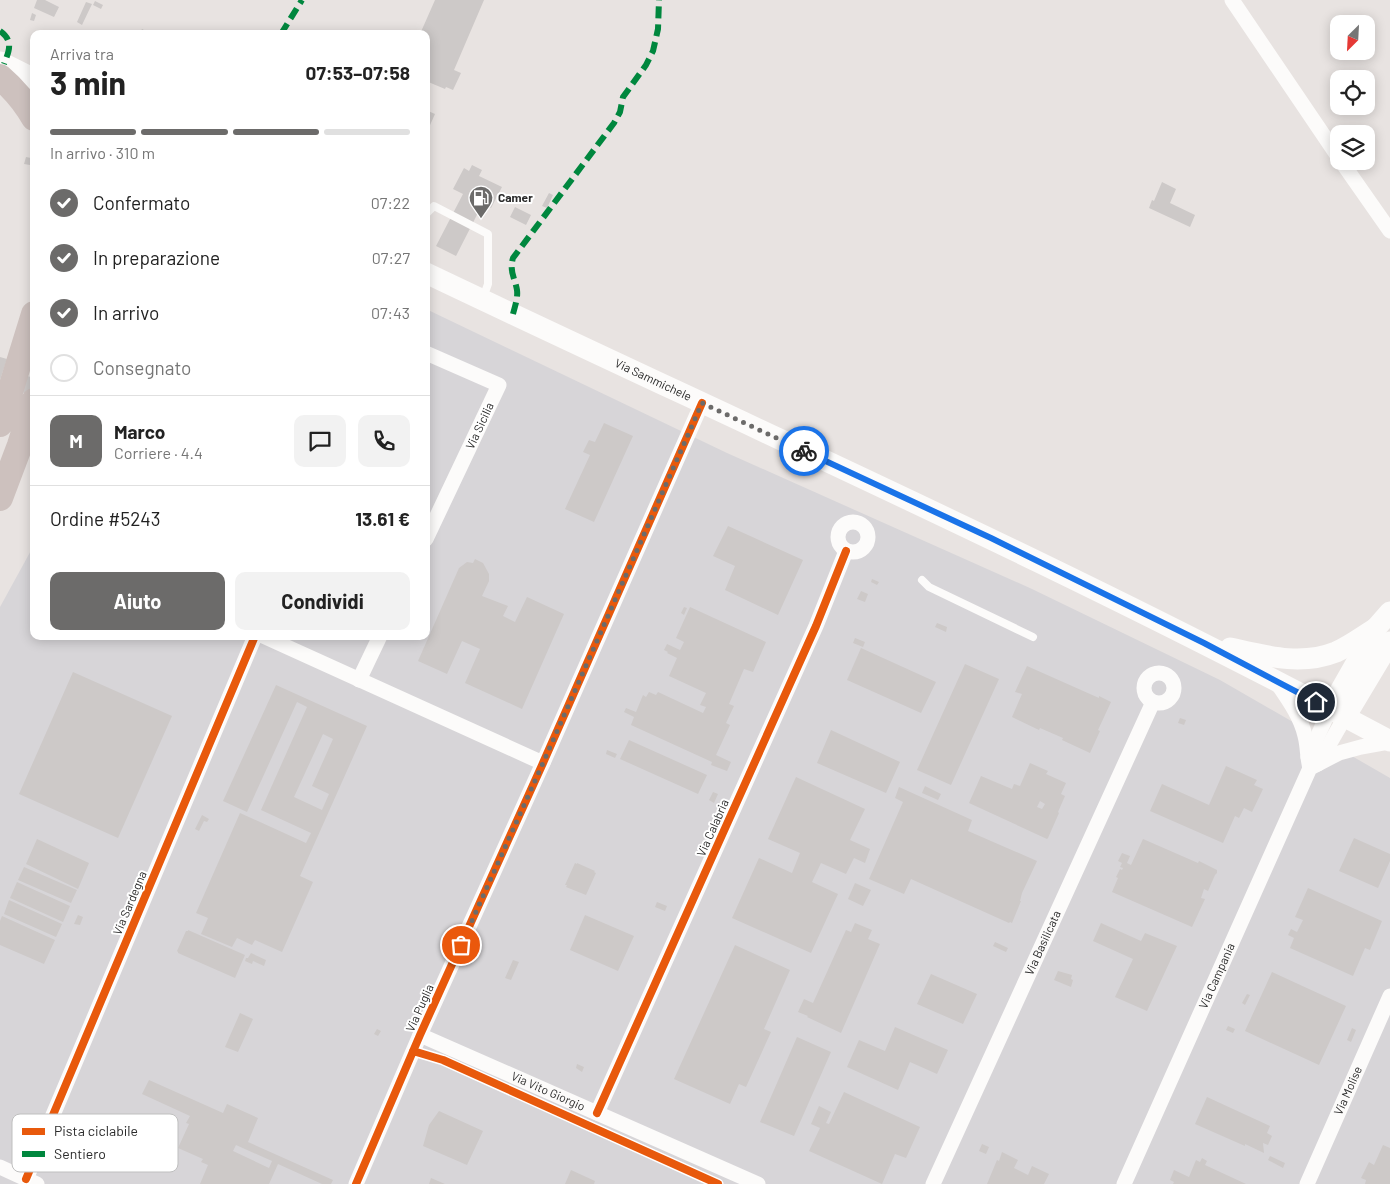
<!DOCTYPE html>
<html lang="it">
<head>
<meta charset="utf-8">
<style>
  body { margin:0; font-family:Barlow,sans-serif; background:#f2f2f2; color:#222; height:100vh; display:flex; flex-direction:column; font-size:19px; white-space:nowrap }
  * { box-sizing:border-box; margin:0 }
  p { font-size:16px; color:#767676 }
  .icon { flex:none; width:28px; height:28px; fill:none; stroke:currentColor; stroke-width:2; stroke-linecap:round; stroke-linejoin:round }
  .map { position:relative; flex:1; overflow:hidden }
  .sheet { position:absolute; left:30px; top:30px; width:400px; height:610px; display:flex; flex-direction:column; background:#fff; border-radius:10px; box-shadow:0 2px 12px #0003 }
  .sheet>* { flex:none }
  .needle { width:32px; rotate:204deg }
  .fabs { position:absolute; left:1330px; top:15px; display:grid; gap:10px }
  .fabs a { display:grid; place-items:center; width:45px; height:45px; border-radius:10px; background:#fff; box-shadow:0 2px 12px #0003; font-size:25px }
  .pin { position:absolute; display:grid; place-items:center; width:42px; height:42px; color:#fff; margin:-21px; border:2px solid #fff; border-radius:50%; box-shadow:0 1px 5px #0007 }
  .courier { position:absolute; display:grid; place-items:center; width:50px; height:50px; margin:-25px; border:4px solid #1a73e8; border-radius:50%; background:#fff; color:#222; box-shadow:0 1px 6px #0007 }
  .summary em { font-style:normal; font-weight:700 }
  .summary div { display:flex; flex-direction:column-reverse }
  .summary { display:flex; align-items:center; justify-content:space-between; height:85px; padding:0 20px }
  h1 { font-size:32px; font-weight:700; line-height:38px }
  .bar { display:grid; grid-template-columns:repeat(4,1fr); gap:8px 5px; align-content:center; height:60px; padding:0 20px }
  .bar i { height:6px; border-radius:4px; background:#e0e0e0 }
  .bar .on { background:#6c6b6a }
  .bar p { grid-column:span 4 }
  .line { display:flex; align-items:center; gap:12px; padding:0 20px; border-top:1px solid #e0e0e0 }
  .line div { flex:1 }
  .round { display:grid; place-items:center; flex:none; width:52px; height:52px; border-radius:10px; background:#f2f2f2 }
  ol { padding:0 20px; list-style:none }
  li { display:flex; align-items:center; gap:15px; height:55px }
  li p { margin-inline-start:auto }
  li .icon { padding:5px; border-radius:50%; background:#6c6b6a; color:#fff; stroke-width:4 }
  li:last-child { color:#767676 }
  li i { width:28px; height:28px; border:2px solid #e0e0e0; border-radius:50% }
  .action { display:flex; gap:10px; margin-top:auto; padding:10px 20px }
  .action a { flex:1; height:58px; border-radius:10px; background:#6c6b6a; color:#fff; font-size:20px; font-weight:700; line-height:58px; text-align:center }
  .action a+a { background:#f2f2f2; color:#222 }
  .map>svg:first-child { display:block }
</style>
</head>
<body>
<div class="map">
<svg width="1390" height="1184" viewBox="0 0 1390 1184">
  <rect width="100%" height="100%" fill="#e8e3e1"/>
  <path fill="#d7d5d8" d="M426 309 727 453 1032 589 1220 680 1390 778V1184H0V607L34 545V636H426Z"/>
  <path fill="#cdc9c8" fill-rule="evenodd" d="M37 0H45L59 7 54 17 34 8Z
    M435 0H484L454 70 461 73 453 90 446 87 445 89 426 81V34H420Z
    M95 1 103 5 101 9 93 5Z
    M86 2 92 4 82 25 77 22Z
    M32 13 36 15 34 21 30 20Z
    M142 29 151 34 140 33Z
    M426 110 435 114 426 134Z
    M26 157 31 158 30 165 24 164Z
    M472 165 482 170 479 176 502 187 491 208 483 203 456 256 436 246 463 194 453 189 464 168 469 171Z
    M1162 182 1176 189 1170 203 1195 215 1190 227 1149 208 1152 200 1154 201Z
    M549 193 553 195 547 208 542 206Z
    M515 207 531 215 526 225 510 217Z
    M0 357 7 359 0 380Z
    M7 370 34 378V396L1 386Z
    M604 423 633 436 594 522 565 509 590 455 583 452 589 440 595 442Z
    M728 526 803 560 778 615 725 590 735 566 713 556Z
    M475 559 483 563 489 574V581L482 596 508 606 503 616 515 622 527 597 564 614 522 709 465 683 480 649 462 641 447 674 418 661 459 568 467 562 473 563Z
    M872 579 879 582 877 585 871 582Z
    M861 591 868 594 865 602 857 599Z
    M684 607 687 608 684 615 681 613Z
    M690 607 766 642 753 672 744 669 729 704 734 706 726 723 730 725 716 755 731 762 727 771 711 765 712 762 631 725 634 717 624 712 626 708 636 712 643 695 646 697 649 692 656 695 658 692 703 713 706 707 700 705 706 693 669 676 677 658 667 653 668 652 664 650 667 644 680 650 684 642 676 638Z
    M937 623 947 627 946 632 935 627Z
    M855 638 865 642 863 647 853 643Z
    M861 648 936 682 921 713 847 680Z
    M965 664 999 679 951 785 917 770Z
    M1027 666 1099 698V696L1111 702 1098 730 1100 731 1090 753 1062 740 1063 738 1040 728 1039 730 1012 717 1022 694 1015 692Z
    M73 672 172 716 118 838 19 794Z
    M276 685 367 726 300 876 313 882 282 952 255 940 252 945 237 938 232 947 201 934 208 918 196 913 240 813 306 843 311 833 261 810 307 707 297 702 247 812 223 801ZM323 734 333 739 312 786 329 794 322 810 294 797Z
    M1180 718 1186 720 1184 725 1178 723Z
    M831 730 900 762 886 793 817 763Z
    M629 740 707 775 698 794 620 759Z
    M607 750 617 754 615 758 606 754Z
    M1030 763 1048 771 1046 774 1066 783 1061 794 1065 796 1058 812 1059 813 1048 838 1047 839 969 803 981 776 1012 789 1014 784 1020 786ZM1040 801 1045 804 1042 809 1037 807Z
    M1226 766 1257 780 1254 785 1263 789 1252 812 1244 808 1239 818 1235 816 1223 843 1150 811 1162 784 1209 805Z
    M796 777 865 809 850 840 870 849 865 863 854 858 846 874 821 863 812 882 838 894 811 953 732 918 759 858 792 873 800 853 768 839Z
    M925 786 941 794 938 800 922 793Z
    M899 787 972 820 968 831 1037 861 1022 893 1020 901H1021L1012 923 1010 922 1009 923 911 879 904 894 869 879 903 802 895 798Z
    M713 792 718 794 714 803 709 800Z
    M202 815 209 819 207 822 204 821 199 831 195 829Z
    M1354 838 1390 854V861L1378 888 1339 871Z
    M37 839 89 863 78 889 26 864Z
    M1143 839 1198 863 1199 861 1217 870V873L1215 875 1208 891 1204 889 1201 898 1205 899 1192 927 1112 892 1118 878 1116 877 1120 869 1122 870 1123 868 1120 867 1122 863 1118 861 1122 853 1130 856 1127 863 1131 865Z
    M575 863 577 864V863L595 871 594 872 596 873 586 895 566 887 567 885H565Z
    M24 867 77 890 71 903 18 880Z
    M17 882 70 906 63 922 10 898Z
    M855 883 871 890 863 906 848 899Z
    M1308 888 1382 921 1370 950 1365 948 1353 976 1290 948 1294 938 1288 935 1291 929 1297 932 1303 920 1295 917Z
    M9 900 62 924 56 937 4 914Z
    M657 902 667 906 665 911 655 907Z
    M78 915 83 917 80 925 74 924Z
    M585 915 634 936 618 971 570 950Z
    M2 916 55 940 44 964 0 945V921Z
    M855 923 872 930 868 939 880 944 841 1033 807 1017 808 1016 798 1012 804 999 813 1003 846 930 851 932Z
    M1101 923 1141 941 1145 933 1177 946 1147 1011 1115 997 1133 959 1093 941Z
    M188 930 245 955 235 978 178 953V952L177 951 186 931H188Z
    M995 942 1008 948 1006 952 993 946Z
    M735 945 790 970 764 1029 771 1032 746 1087 739 1084 730 1104 674 1079Z
    M251 953 266 960 264 966 253 961 252 964 245 961 246 958H248Z
    M513 960 519 962 511 980 505 978Z
    M1058 971 1072 975 1071 979 1073 980 1071 987 1054 980Z
    M1272 972 1346 1006 1319 1065 1245 1031Z
    M931 974 977 994 963 1024 917 1004Z
    M1247 994 1250 995 1245 1005 1242 1003Z
    M240 1013 253 1019 238 1052 225 1047Z
    M1228 1026 1235 1029 1233 1033 1226 1030Z
    M895 1027 948 1050 937 1074 910 1062 898 1090 847 1067 859 1040 885 1051Z
    M1352 1028 1356 1030 1351 1042 1347 1040Z
    M377 1029 381 1031 378 1036 374 1034Z
    M797 1037 831 1052 794 1136 760 1122Z
    M577 1064 584 1067 582 1072 576 1068Z
    M149 1080 223 1113 227 1104 258 1118 248 1142 333 1180 331 1184H322L278 1164 269 1184H200L208 1165 201 1162 203 1159 178 1148 189 1124 186 1123 190 1116 142 1094ZM236 1145 272 1161 269 1168 233 1151Z
    M844 1092 920 1127 906 1158 895 1154 882 1184 809 1151 820 1128 811 1124 819 1106 831 1112 826 1123 829 1124Z
    M1207 1097 1270 1126 1267 1133 1272 1136 1268 1145 1263 1143 1264 1153 1245 1144V1146L1195 1124Z
    M439 1111 483 1131 467 1165 423 1146 429 1125Z
    M982 1144 989 1147 986 1154 979 1151Z
    M1383 1145 1390 1148V1184H1365L1366 1180 1361 1178 1369 1162 1374 1165Z
    M1002 1152 1018 1160 1014 1168 1028 1175 1032 1166 1049 1174 1044 1184H987L997 1160 999 1161Z
    M1270 1156 1285 1163 1283 1168 1268 1160Z
    M1202 1158 1207 1161 1205 1165 1246 1184H1173L1174 1182 1170 1180 1174 1170 1189 1177 1196 1160 1200 1162Z
    M571 1170 595 1181 594 1184H565Z
    M431 1178 445 1184H429Z"/>
  <g fill="none" stroke-linecap="round" stroke-linejoin="round">
    <path stroke="#fcfbfa" stroke-width="8" d="M426 214 434 206 488 234V284L483 298
      M922 580 929 587 1033 637"/>
    <g stroke="#fcfbfa" stroke-width="15">
      <path d="M1232 0 1339 158"/>
      <path d="M1341 161 1390 231"/>
      <path d="M426 353 499 385 426 539"/>
      <circle cx="853" cy="537" r="15"/>
      <path d="M263 636 543 763"/>
      <circle cx="1159" cy="688" r="15"/>
      <path d="M359 680 380 636"/>
      <path d="M1277 683C1288 699 1301 717 1305 736 1308 747 1307 758 1310 768"/>
      <path d="M1308 757 1330 709"/>
      <path d="M1318 764 1345 717"/>
      <path id="s1" d="M420 1035 758 1184"/>
      <path d="M597 1113 816 626 846 551"/>
      <path d="M0 1167 37 1184"/>
      <path d="M26 1179 255 636"/>
      <path d="M356 1184 420 1035 543 763 702 403"/>
      <path id="s2" d="M933 1184 1153 702"/>
      <path id="s3" d="M1124 1184 1310 768 1339 753 1361 747 1390 742"/>
      <path id="s4" d="M1307 1184 1390 996"/>
    </g>
    <g stroke="#fcfbfa" stroke-width="21">
      <path d="M0 62 34 79"/>
      <path id="s5" d="M426 273C749 427 1075 571 1390 741"/>
      <path d="M1230 648C1266 656 1301 666 1336 652 1350 646 1363 636 1376 628"/>
      <path d="M1330 709 1376 628 1390 612"/>
      <path d="M1345 717 1390 642"/>
    </g>
    <path stroke="#cdc1be" stroke-width="26" d="M0 77C14 89 25 102 34 118
      M0 424 34 314
      M0 498 20 445 34 401"/>
    <path stroke="#00873e" stroke-width="6" stroke-dasharray="12 6" stroke-linecap="butt" d="M0 31C14 41 9 51 4 64
      M281 34 302 0
      M513 314C515 306 518 298 517 290 515 278 509 272 513 258L614 123 620 112 623 97 646 65 653 51 658 29 659 0"/>
    <defs>
      <path id="cycleway" d="M413 1051 443 1060 718 1184
        M597 1113 816 626 846 551
        M26 1179 255 636
        M356 1184 420 1035 543 763 702 403"/>
    </defs>
    <use href="#cycleway" stroke="#fff" stroke-width="11"/>
    <use href="#cycleway" stroke="#e8590c" stroke-width="8"/>
  </g>
  <g fill="none" stroke-linecap="round" stroke-linejoin="round">
    <path stroke="#6c6b6a" stroke-width="5" stroke-dasharray="0 9" d="M461 945 543 763 702 403 804 451"/>
    <path stroke="#1a73e8" stroke-width="6" d="M804 451 991 538 1204 643 1316 702"/>
  </g>
  <defs>
    <symbol id="fuel-pin" viewBox="-11 -11 22 30"><path d="M0 17L-7.5 6A9.5 9.5 0 1 1 7.5 6Z" fill="#6c6b6a" stroke="#fff"/><path d="M-5.5-6h7V0h2V4h1.3V-2.5L3-4.5l.8-.8L6-3V5H2.5V1h-1V6h-7ZM-4.2-4.7v3.2H.2V-4.7Z" fill="#fff"/></symbol>
  </defs>
  <g fill-rule="evenodd">
    <use href="#fuel-pin" x="467" y="184" width="28" height="38"/>
  </g>
  <g text-anchor="middle" stroke-width="4" stroke-linejoin="round" paint-order="stroke">
    <g font-size="12" font-weight="bold" fill="#2a2a2a" stroke="#fff" text-anchor="start">
      <text x="498" y="202">Camer</text>
    </g>
    <g font-size="12" fill="#2a2a2a" stroke="#fff">
      <text dy="4" stroke="none"><textPath href="#s5" startOffset="251">Via Sammichele</textPath></text>
      <text transform="translate(480 426) rotate(-65)" y="4">Via Sicilia</text>
      <text transform="translate(713 828) rotate(-66)" y="4">Via Calabria</text>
      <text transform="translate(130 903) rotate(-67)" y="4">Via Sardegna</text>
      <text dy="4" stroke="none"><textPath href="#s2" startOffset="265">Via Basilicata</textPath></text>
      <text dy="4" stroke="none"><textPath href="#s3" startOffset="228">Via Campania</textPath></text>
      <text transform="translate(420 1008) rotate(-66)" y="4">Via Puglia</text>
      <text dy="4" stroke="none"><textPath href="#s4" startOffset="102">Via Molise</textPath></text>
      <text dy="4" stroke="none"><textPath href="#s1" startOffset="140">Via Vito Giorgio</textPath></text>
    </g>
  </g>
  <rect x="12" y="1114" width="166" height="58" rx="8" fill="#fff" stroke="#bfbfbf" stroke-width="1"/>
  <rect x="22" y="1128" width="23" height="7" fill="#e8590c"/>
  <rect x="22" y="1151" width="23" height="6" fill="#00873e"/>
  <g font-size="14" fill="#2a2a2a">
    <text x="54" y="1136">Pista ciclabile</text>
    <text x="54" y="1159">Sentiero</text>
  </g>
</svg>
<div class="fabs">
<a><svg class="needle" viewBox="-14 -14 28 28"><path d="M0-13l5 13h-10z" fill="#e53935"/><path d="M0 13l5-13h-10z" fill="#767676"/></svg></a>
<a><svg class="icon" aria-label="locate" viewBox="0 0 24 24"><circle cx="12" cy="12" r="6"/><path d="M12 2v4M12 18v4M2 12h4M18 12h4"/></svg></a>
<a><svg class="icon" aria-label="layers" viewBox="0 0 24 24"><path d="M12 4l9 5-9 5-9-5zM3 14l9 5 9-5"/></svg></a>
</div>
<div class="pin" style="left:461px;top:945px;background:#ea580c"><svg class="icon" aria-label="bag" viewBox="0 0 24 24"><path d="M5 8h14l-1 12H6zM9 8a3 3 0 0 1 6 0"/></svg></div>
<div class="pin" style="left:1316px;top:702px;background:#1f2937"><svg class="icon" aria-label="home" viewBox="0 0 24 24"><path d="M3 11l9-7 9 7M6 9v11h12V9"/></svg></div>
<div class="courier" style="left:804px;top:451px"><svg class="icon" aria-label="bike" viewBox="0 0 24 24"><circle cx="6" cy="16" r="4"/><circle cx="18" cy="16" r="4"/><path d="M6 16l4-8h5l3 8M10 8l3 8H6M13 5h3"/></svg></div>
<section class="sheet">
<div class="summary"><div><h1>3 min</h1><p>Arriva tra</p></div><em>07:53–07:58</em></div>
<div class="bar"><i class="on"></i><i class="on"></i><i class="on"></i><i></i><p>In arrivo · 310 m</p></div>
<ol>
<li><svg class="icon" aria-label="check" viewBox="0 0 24 24"><path d="M5 12l5 5 9-10"/></svg>Confermato<p>07:22</p></li>
<li><svg class="icon" aria-label="check" viewBox="0 0 24 24"><path d="M5 12l5 5 9-10"/></svg>In preparazione<p>07:27</p></li>
<li><svg class="icon" aria-label="check" viewBox="0 0 24 24"><path d="M5 12l5 5 9-10"/></svg>In arrivo<p>07:43</p></li>
<li><i></i>Consegnato</li>
</ol>
<div class="line" style="height:90px"><b class="round" style="background:#6c6b6a;color:#fff">M</b><div><b>Marco</b><p>Corriere · 4.4</p></div><a class="round"><svg class="icon" aria-label="chat" viewBox="0 0 24 24"><path d="M4 5h16v11H9l-5 4z"/></svg></a><a class="round"><svg class="icon" aria-label="phone" viewBox="0 0 24 24"><path d="M5 4h4l2 5-3 2q2 4 5 5l2-3 5 2v4C11 20 4 13 5 4z"/></svg></a></div>
<div class="line" style="height:65px"><div>Ordine #5243</div><b>13.61 €</b></div>
<div class="action"><a>Aiuto</a><a>Condividi</a></div>
</section>
</div>
</body>
</html>
